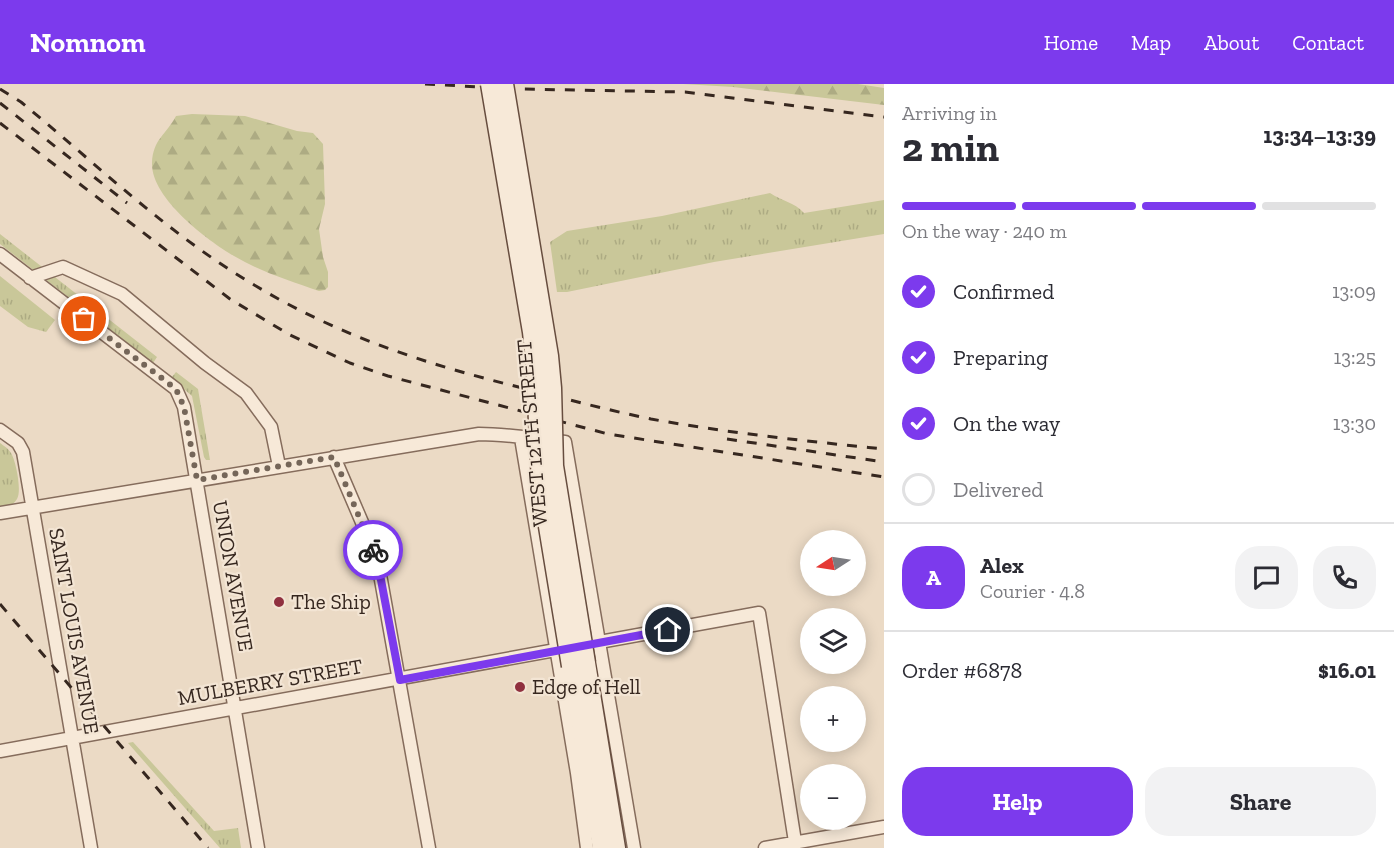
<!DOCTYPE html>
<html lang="en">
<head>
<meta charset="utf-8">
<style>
  body { margin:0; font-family:"Zilla Slab",serif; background:#f2f2f3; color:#2b2b33; height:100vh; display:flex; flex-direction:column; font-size:22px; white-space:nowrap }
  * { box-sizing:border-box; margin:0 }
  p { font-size:20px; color:#7c7c81 }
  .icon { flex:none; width:33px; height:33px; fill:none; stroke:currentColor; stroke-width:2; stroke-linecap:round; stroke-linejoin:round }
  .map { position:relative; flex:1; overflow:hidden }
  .side { display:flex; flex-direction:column; background:#fff; width:510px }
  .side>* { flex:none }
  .needle { width:39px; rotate:258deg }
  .tools { position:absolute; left:800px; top:446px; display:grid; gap:12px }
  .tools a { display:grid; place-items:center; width:66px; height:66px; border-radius:50%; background:#fff; box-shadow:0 3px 15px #0003; font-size:30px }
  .pin { position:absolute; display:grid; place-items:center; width:51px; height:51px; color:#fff; margin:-26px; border:3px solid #fff; border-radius:50%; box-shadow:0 2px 6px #0007 }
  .courier { position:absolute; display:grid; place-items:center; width:60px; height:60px; margin:-30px; border:4px solid #7c3aed; border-radius:50%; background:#fff; color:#222; box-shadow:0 2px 8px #0007 }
  .summary em { font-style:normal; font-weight:700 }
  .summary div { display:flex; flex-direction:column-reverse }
  .summary { display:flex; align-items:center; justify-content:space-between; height:102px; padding:0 18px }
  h1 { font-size:39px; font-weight:700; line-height:45px }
  .bar { display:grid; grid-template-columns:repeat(4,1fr); gap:9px 6px; align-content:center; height:72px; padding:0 18px }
  .bar i { height:8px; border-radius:4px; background:#e1e1e2 }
  .bar .active { background:#7c3aed }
  .bar p { grid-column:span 4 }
  .line { display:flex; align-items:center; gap:15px; padding:0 18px; border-top:2px solid #e1e1e2 }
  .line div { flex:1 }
  .round { display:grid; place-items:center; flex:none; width:63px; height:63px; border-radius:24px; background:#f2f2f3 }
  ol { padding:0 18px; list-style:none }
  li { display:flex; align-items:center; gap:18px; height:66px }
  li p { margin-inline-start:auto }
  li .icon { padding:6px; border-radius:50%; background:#7c3aed; color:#fff; stroke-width:4 }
  li:last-child { color:#7c7c81 }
  li i { width:33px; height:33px; border:3px solid #e1e1e2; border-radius:50% }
  .button { display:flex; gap:12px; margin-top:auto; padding:12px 18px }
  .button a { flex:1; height:69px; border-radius:24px; background:#7c3aed; color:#fff; font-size:24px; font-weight:700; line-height:69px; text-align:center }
  .button a+a { background:#f2f2f3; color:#2b2b33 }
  header { display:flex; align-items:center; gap:36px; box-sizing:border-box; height:84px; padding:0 30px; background:#7c3aed; color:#fff }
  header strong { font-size:28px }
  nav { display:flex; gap:33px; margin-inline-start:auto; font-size:21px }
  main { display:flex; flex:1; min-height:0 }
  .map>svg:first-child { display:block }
</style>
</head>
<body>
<header>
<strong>Nomnom</strong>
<nav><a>Home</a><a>Map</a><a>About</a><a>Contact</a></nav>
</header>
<main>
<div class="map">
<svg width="884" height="764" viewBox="0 0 884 764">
  <defs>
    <pattern id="grass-tufts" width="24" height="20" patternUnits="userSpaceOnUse" patternTransform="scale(1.5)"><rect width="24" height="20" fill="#c9c799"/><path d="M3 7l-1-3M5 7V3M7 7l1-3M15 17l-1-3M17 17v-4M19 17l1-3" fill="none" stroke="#adab83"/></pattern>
    <pattern id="forest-firs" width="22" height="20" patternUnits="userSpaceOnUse" patternTransform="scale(1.5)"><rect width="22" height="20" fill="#c9c799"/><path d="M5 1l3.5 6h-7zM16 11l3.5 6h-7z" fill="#adab83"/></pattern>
  </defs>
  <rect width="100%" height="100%" fill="#ebdac5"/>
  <path fill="url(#grass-tufts)" d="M770 109C782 117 794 118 804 129L884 116V150L714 178 567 208H557L550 158 567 147 662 132Z
    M0 150 157 273 153 279 0 160Z
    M0 192 55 236 46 248 28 243 0 222Z
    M176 288 198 305 210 376H206L204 373 192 312 171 294Z
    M0 359C4 362 8 364 11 369 16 377 22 407 17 415 13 422 7 423 0 424Z
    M133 658 214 747 238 744 241 764H220L128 659Z"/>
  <path fill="url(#forest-firs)" d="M683 0H858L884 4V21L733 3Z
    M192 30 245 32 297 47 313 49 323 60 325 120 319 145 323 173 328 188V203L325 206 319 207C290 197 261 188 234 172 207 156 151 114 152 79 153 55 166 51 176 32Z"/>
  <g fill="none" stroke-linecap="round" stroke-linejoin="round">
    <defs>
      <path id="street" d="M0 170 176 305 184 323 258 764
        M30 194 63 183 122 210 205 279 246 309 271 343 279 382
        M0 346 18 359 23 368 91 764
        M521 354 577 689 587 764
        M334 373 373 464 381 496 429 764
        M0 429 479 350C508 350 536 355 565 358L634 764
        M0 667 759 529 796 764
        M765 764 884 743"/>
      <path id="secondary" d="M586 579 616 764
        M571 582 602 764"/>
    </defs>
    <use href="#street" stroke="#856c5c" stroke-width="15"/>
    <use href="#secondary" stroke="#674d3f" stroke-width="21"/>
    <use href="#street" stroke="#f7e9d8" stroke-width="12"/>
    <use href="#secondary" stroke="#f7e9d8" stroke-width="18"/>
    <path stroke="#36271f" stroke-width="3" stroke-dasharray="10 10" stroke-linecap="butt" d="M425 0 518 5 685 8 884 33
      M0 5 21 18C95 79 164 146 246 196 338 253 431 282 535 307 574 317 612 327 651 335 728 349 806 357 884 365
      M0 19 127 119
      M0 39 230 215 290 251 350 279 388 292 608 350 884 393
      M727 355 884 378
      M0 520 208 764"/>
    <defs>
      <path id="secondary-bridge" d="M490 0 532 248 535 275 541 400 571 582
        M504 0 549 272 552 304 554 382 586 579"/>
    </defs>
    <use href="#secondary-bridge" stroke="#674d3f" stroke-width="21" stroke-linecap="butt"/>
    <use href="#secondary-bridge" stroke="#f7e9d8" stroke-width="18"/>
  </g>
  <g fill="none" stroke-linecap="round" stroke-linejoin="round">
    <path stroke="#756659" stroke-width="6" stroke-dasharray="0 10.8" d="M84 235 176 305 184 323 197 396 334 373 373 466"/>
    <path stroke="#7c3aed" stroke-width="8" d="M373 466 381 496 400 596 668 546"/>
  </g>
  <g fill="#90303f" stroke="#f3e5d4" stroke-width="2">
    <circle cx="279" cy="518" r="6"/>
    <circle cx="520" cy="603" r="6"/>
  </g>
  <g text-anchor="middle" stroke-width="4.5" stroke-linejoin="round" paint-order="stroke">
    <g font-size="21" fill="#36271f" stroke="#f3e5d4">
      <text transform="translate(532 349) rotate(-95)" y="7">WEST 12TH STREET</text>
      <text transform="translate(233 492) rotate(80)" y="7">UNION AVENUE</text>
      <text transform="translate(74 547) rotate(80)" y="7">SAINT LOUIS AVENUE</text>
      <text transform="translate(270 598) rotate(-10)" y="7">MULBERRY STREET</text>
    </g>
    <g font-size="21" fill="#36271f" stroke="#f3e5d4" text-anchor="start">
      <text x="291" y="525">The Ship</text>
      <text x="532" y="610">Edge of Hell</text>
    </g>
  </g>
</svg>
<div class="tools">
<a><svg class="needle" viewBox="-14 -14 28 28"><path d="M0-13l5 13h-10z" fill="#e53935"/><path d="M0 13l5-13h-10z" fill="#7c7c81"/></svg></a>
<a><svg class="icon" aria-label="layers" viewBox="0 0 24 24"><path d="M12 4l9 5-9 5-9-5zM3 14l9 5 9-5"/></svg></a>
<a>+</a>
<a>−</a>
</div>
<div class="pin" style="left:84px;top:235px;background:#ea580c"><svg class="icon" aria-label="bag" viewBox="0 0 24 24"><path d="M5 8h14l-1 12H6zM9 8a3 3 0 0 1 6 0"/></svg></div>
<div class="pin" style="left:668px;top:546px;background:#1f2937"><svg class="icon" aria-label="home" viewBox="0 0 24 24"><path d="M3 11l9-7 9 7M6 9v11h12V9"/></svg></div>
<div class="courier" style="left:373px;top:466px"><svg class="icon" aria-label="bike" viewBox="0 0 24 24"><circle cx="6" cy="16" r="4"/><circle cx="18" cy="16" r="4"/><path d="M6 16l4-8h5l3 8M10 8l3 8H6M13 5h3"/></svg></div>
</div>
<section class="side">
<div class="summary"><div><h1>2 min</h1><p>Arriving in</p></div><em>13:34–13:39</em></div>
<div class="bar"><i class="active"></i><i class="active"></i><i class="active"></i><i></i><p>On the way · 240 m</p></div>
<ol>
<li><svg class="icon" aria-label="check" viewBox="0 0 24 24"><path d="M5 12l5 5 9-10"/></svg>Confirmed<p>13:09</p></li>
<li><svg class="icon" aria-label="check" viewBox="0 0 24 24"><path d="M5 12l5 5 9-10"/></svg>Preparing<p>13:25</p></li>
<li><svg class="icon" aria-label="check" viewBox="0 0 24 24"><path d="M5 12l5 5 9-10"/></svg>On the way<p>13:30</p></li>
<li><i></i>Delivered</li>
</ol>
<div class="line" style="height:108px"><b class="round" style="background:#7c3aed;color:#fff">A</b><div><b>Alex</b><p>Courier · 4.8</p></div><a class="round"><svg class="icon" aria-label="chat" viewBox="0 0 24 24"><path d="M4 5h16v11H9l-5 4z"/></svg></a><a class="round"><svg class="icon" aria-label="phone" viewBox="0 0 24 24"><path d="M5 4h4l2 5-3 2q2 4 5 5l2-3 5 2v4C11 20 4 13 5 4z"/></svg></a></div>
<div class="line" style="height:78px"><div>Order #6878</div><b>$16.01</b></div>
<div class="button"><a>Help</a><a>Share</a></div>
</section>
</main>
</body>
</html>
